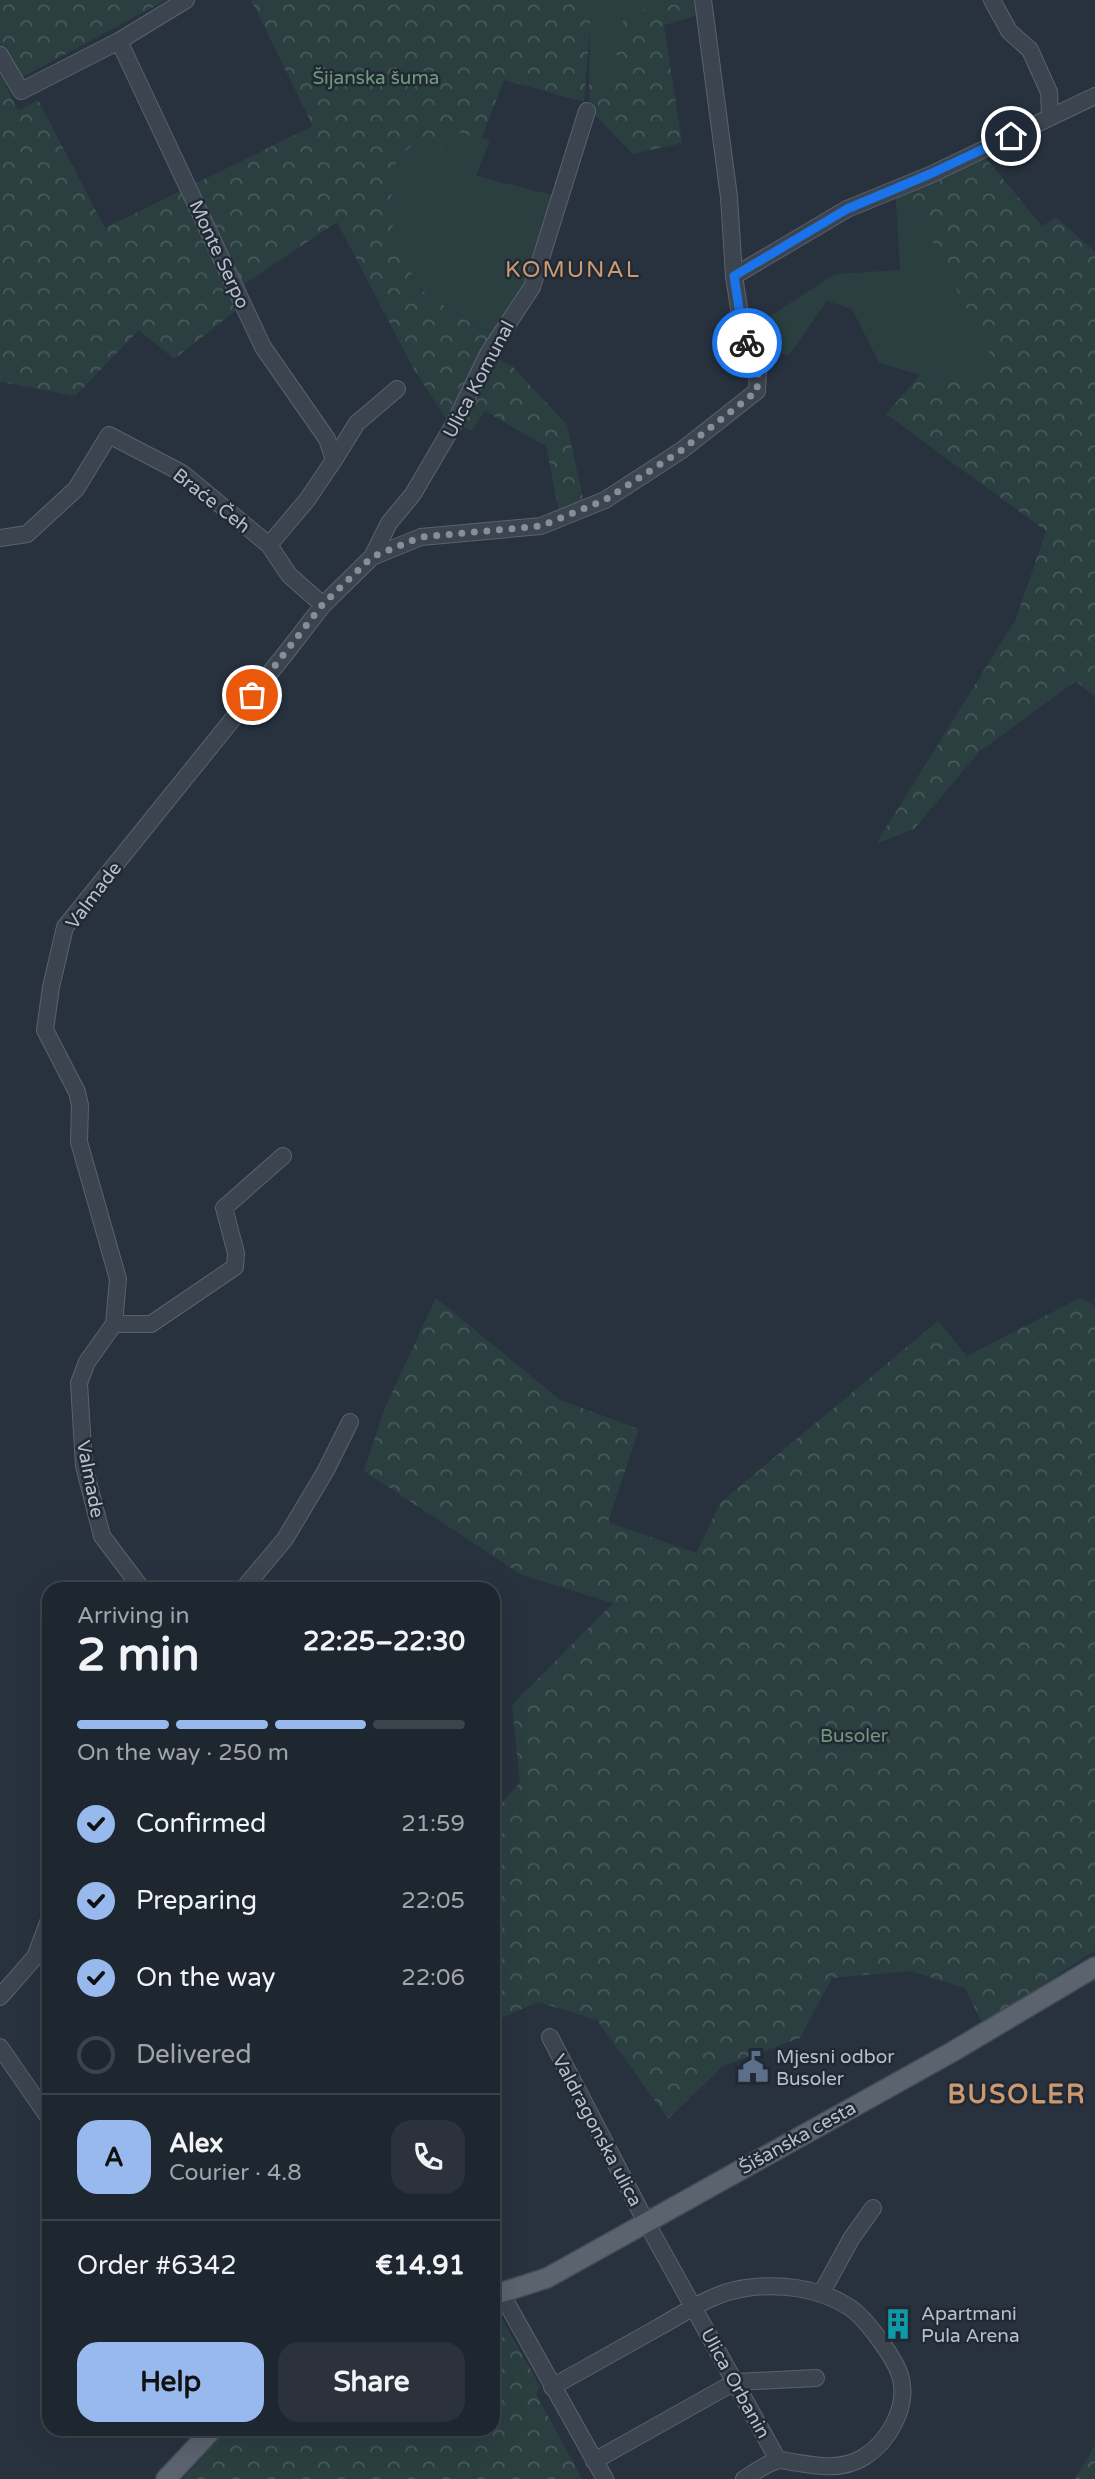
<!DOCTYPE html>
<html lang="en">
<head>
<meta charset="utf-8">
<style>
  body { margin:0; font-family:"Varela Round",sans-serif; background:#2b323b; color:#f1f3f6; height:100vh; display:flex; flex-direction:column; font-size:26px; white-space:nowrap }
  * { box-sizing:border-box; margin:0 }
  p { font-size:23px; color:#a1a5aa }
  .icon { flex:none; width:38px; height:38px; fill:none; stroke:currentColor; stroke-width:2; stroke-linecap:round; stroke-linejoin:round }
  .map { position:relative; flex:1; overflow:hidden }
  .drawer { position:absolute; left:42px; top:1582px; width:458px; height:854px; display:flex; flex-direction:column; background:#1e262f; border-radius:21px; box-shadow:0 7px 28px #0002,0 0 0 2px #3c434b }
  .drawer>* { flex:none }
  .pin { position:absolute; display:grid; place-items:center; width:60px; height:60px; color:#fff; margin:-30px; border:4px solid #fff; border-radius:50%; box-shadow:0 2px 7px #0007 }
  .courier { position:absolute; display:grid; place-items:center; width:70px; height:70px; margin:-35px; border:5px solid #1a73e8; border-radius:50%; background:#fff; color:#222; box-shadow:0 2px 9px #0007 }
  .overview em { font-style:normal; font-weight:700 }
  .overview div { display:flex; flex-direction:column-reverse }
  .overview { display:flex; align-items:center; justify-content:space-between; height:119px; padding:0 35px }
  h1 { font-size:46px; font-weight:700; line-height:52px }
  .bar { display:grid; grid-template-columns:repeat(4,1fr); gap:10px 7px; align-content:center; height:84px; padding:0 35px }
  .bar i { height:9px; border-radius:5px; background:#3c434b }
  .bar .on { background:#98b9ee }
  .bar p { grid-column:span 4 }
  .line { display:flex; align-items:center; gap:18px; padding:0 35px; border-top:2px solid #3c434b }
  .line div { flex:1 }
  .round { display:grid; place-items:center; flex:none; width:74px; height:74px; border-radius:21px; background:#2b323b }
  ol { padding:0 35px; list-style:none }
  li { display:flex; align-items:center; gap:21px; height:77px }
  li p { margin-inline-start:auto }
  li .icon { padding:7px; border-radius:50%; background:#98b9ee; color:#111; stroke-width:4 }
  li:last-child { color:#a1a5aa }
  li i { width:38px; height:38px; border:4px solid #3c434b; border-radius:50% }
  .primary-button { display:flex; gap:14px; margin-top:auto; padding:14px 35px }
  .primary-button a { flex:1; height:80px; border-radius:21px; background:#98b9ee; color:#111; font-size:28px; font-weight:700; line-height:80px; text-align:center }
  .primary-button a+a { background:#2b323b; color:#f1f3f6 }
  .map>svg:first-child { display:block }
</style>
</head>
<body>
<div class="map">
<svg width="1095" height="2479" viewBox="0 0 1095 2479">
  <defs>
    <pattern id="forest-crowns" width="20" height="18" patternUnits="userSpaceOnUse" patternTransform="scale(1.75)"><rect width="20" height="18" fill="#2b3f41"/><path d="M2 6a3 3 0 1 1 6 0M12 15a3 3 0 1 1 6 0" fill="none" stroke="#48595b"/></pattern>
  </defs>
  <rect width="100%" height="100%" fill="#28323f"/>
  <path fill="#2b3f41" d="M590 0H701L628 12 621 59 611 68 607 80 589 84Z
    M454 131 490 140 476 176 560 197 532 287 493 332 466 320 418 288 393 229 391 183 397 158 414 144Z
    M903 185 1000 373 920 375 879 363 852 309 827 301 789 355 753 350 743 334 835 274 900 270 895 188Z"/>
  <path fill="url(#forest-crowns)" d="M0 0H166L6 86 18 111 38 100 105 228 313 126 251 0H592L584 102 504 80 481 139 454 131 440 151 414 144 397 158 391 185 393 229 418 288 466 320 494 333 450 425 412 366 337 222 237 289 243 305 174 359 139 330 75 396 2 382 0 383Z
    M701 0 699 15 664 25 682 143 633 154 590 110 589 84 607 80 611 68 621 59 609 47 628 12Z
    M980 151 1042 226 1056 217 1095 252V697L1076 681 980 751 914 829 876 844 1016 619 1046 531 886 414 920 375 999 372 903 185Z
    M488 354 513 367 567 425 585 508 560 516 546 446 485 411 471 431 459 424Z
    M436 1298 560 1400 639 1429 608 1522 696 1553 721 1502 938 1321 967 1356 1080 1298 1095 1306V1950L983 2025 965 1988 910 1971 832 1978 800 2038 723 2066 668 2119 597 2020 538 2002 499 2019 494 2013V1812L520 1782 512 1705 613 1603 522 1575 364 1471 384 1410Z
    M494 2310H497L540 2386 536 2394 582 2479H183L227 2429H494Z
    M1095 2445V2479H1075Z"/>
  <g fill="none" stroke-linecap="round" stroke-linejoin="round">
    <defs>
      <path id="minor" d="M703 0 729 197 734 276
        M992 0 1009 31 1030 50 1049 92 1050 116
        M119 41 263 347 327 439 334 460 307 500 269 545
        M0 55 21 91 119 41 186 0
        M334 460 357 423 397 389
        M0 538 27 534 76 489 109 435 182 473 269 545 289 575 323 605
        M372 557 389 523 413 494 454 424 488 354 532 287 587 111
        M114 1324H151L235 1267 236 1253 224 1208 283 1156
        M142 1589 102 1536 84 1466 79 1383 87 1362 114 1324 118 1279 79 1142 80 1105 77 1092 45 1030 51 987 65 927 286 653 323 605 372 557 421 537 541 526 605 500 682 450 757 391 758 372 743 334 734 276 847 209 930 175 1095 96
        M243 1589 285 1539 325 1472 350 1422
        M0 1997 35 1957 49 1920
        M550 2037 646 2222 778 2460
        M0 2047 49 2118
        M501 2293 605 2479
        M821 2294 851 2239 873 2208
        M552 2387C588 2367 623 2347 659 2327 686 2312 714 2292 746 2288 780 2283 819 2288 849 2307 865 2317 897 2360 901 2379 908 2408 888 2442 864 2457 842 2471 816 2466 792 2462 787 2461 781 2459 776 2461 765 2464 754 2473 744 2479
        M594 2461 735 2382 816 2378"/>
      <path id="major" d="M494 2295 547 2278 952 2052 1095 1967
        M166 2479 213 2429"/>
    </defs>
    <use href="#minor" stroke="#5a626c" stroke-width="18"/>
    <use href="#major" stroke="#464d58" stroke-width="22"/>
    <use href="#minor" stroke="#3c444f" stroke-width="16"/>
    <use href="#major" stroke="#5a636e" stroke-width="19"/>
  </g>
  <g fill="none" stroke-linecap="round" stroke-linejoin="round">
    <path stroke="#868e99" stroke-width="7" stroke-dasharray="0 12.6" d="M252 695 323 604 372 557 421 537 541 526 605 500 682 450 757 391 758 372 747 343"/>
    <path stroke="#1a73e8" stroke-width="9" d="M747 343 743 334 734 276 847 209 930 174 1011 136"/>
  </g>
  <defs>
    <symbol id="civic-bare" viewBox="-9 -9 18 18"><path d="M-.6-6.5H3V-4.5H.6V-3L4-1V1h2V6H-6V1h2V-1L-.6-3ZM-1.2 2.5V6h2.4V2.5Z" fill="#5c6f8a" stroke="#212934" stroke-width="2.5" paint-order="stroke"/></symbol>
    <symbol id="building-bare" viewBox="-9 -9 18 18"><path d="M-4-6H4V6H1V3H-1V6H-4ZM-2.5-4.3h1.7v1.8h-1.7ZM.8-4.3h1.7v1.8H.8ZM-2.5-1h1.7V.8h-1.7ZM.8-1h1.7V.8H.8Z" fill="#0f9aa8" stroke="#212934" stroke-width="2.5" paint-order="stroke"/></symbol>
  </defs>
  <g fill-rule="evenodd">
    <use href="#civic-bare" x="731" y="2045" width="44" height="44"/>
    <use href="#building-bare" x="876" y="2302" width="44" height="44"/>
  </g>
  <g text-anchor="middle" stroke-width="5" stroke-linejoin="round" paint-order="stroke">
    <g font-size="19" fill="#72987b" stroke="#212934">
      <text x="376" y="84">Šijanska šuma</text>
      <text x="854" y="1742">Busoler</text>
    </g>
    <g font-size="19" fill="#b9bfc9" stroke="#212934">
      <text transform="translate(220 254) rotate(65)" y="7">Monte Serpo</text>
      <text transform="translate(478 379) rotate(-62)" y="7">Ulica Komunal</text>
      <text transform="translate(212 500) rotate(38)" y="7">Braće Čeh</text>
      <text transform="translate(93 895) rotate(-53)" y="7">Valmade</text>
      <text transform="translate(91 1479) rotate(79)" y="7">Valmade</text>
      <text transform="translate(598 2130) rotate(62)" y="7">Valdragonska ulica</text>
      <text transform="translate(797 2137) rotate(-29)" y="7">Šišanska cesta</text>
      <text transform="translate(736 2383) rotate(61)" y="7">Ulica Orbanin</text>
    </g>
    <g font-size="19" fill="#b9bfc9" stroke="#212934" text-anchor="start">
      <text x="776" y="2063">Mjesni odbor<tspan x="776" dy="22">Busoler</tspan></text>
      <text x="921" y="2320">Apartmani<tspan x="921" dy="22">Pula Arena</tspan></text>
    </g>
    <g font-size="23" letter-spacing="2" fill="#cc9971" stroke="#212934">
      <text x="573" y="277">KOMUNAL</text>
    </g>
    <g font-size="26" font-weight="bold" letter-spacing="2" fill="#cc9971" stroke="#212934">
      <text x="1017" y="2103">BUSOLER</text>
    </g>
  </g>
</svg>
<div class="pin" style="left:252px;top:695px;background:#ea580c"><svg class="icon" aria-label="bag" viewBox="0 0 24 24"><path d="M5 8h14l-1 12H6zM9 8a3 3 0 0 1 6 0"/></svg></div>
<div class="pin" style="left:1011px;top:136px;background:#1f2937"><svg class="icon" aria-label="home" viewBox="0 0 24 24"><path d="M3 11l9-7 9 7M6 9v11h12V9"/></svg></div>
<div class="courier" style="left:747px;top:343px"><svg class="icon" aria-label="bike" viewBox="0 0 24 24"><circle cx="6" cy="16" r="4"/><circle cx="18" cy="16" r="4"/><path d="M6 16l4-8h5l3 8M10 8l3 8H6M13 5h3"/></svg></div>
<section class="drawer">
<div class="overview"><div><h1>2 min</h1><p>Arriving in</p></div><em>22:25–22:30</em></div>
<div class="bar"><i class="on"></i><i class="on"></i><i class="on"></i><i></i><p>On the way · 250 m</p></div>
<ol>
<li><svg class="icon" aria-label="check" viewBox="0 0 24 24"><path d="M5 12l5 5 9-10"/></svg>Confirmed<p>21:59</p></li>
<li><svg class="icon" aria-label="check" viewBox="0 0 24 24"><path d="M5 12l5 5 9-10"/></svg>Preparing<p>22:05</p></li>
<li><svg class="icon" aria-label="check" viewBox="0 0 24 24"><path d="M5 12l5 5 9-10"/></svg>On the way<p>22:06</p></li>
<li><i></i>Delivered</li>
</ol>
<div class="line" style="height:126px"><b class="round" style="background:#98b9ee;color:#111">A</b><div><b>Alex</b><p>Courier · 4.8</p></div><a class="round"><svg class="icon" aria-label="phone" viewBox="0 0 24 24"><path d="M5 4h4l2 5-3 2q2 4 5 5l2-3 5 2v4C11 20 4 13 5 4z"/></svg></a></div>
<div class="line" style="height:91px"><div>Order #6342</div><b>€14.91</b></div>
<div class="primary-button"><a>Help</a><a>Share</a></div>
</section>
</div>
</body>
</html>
